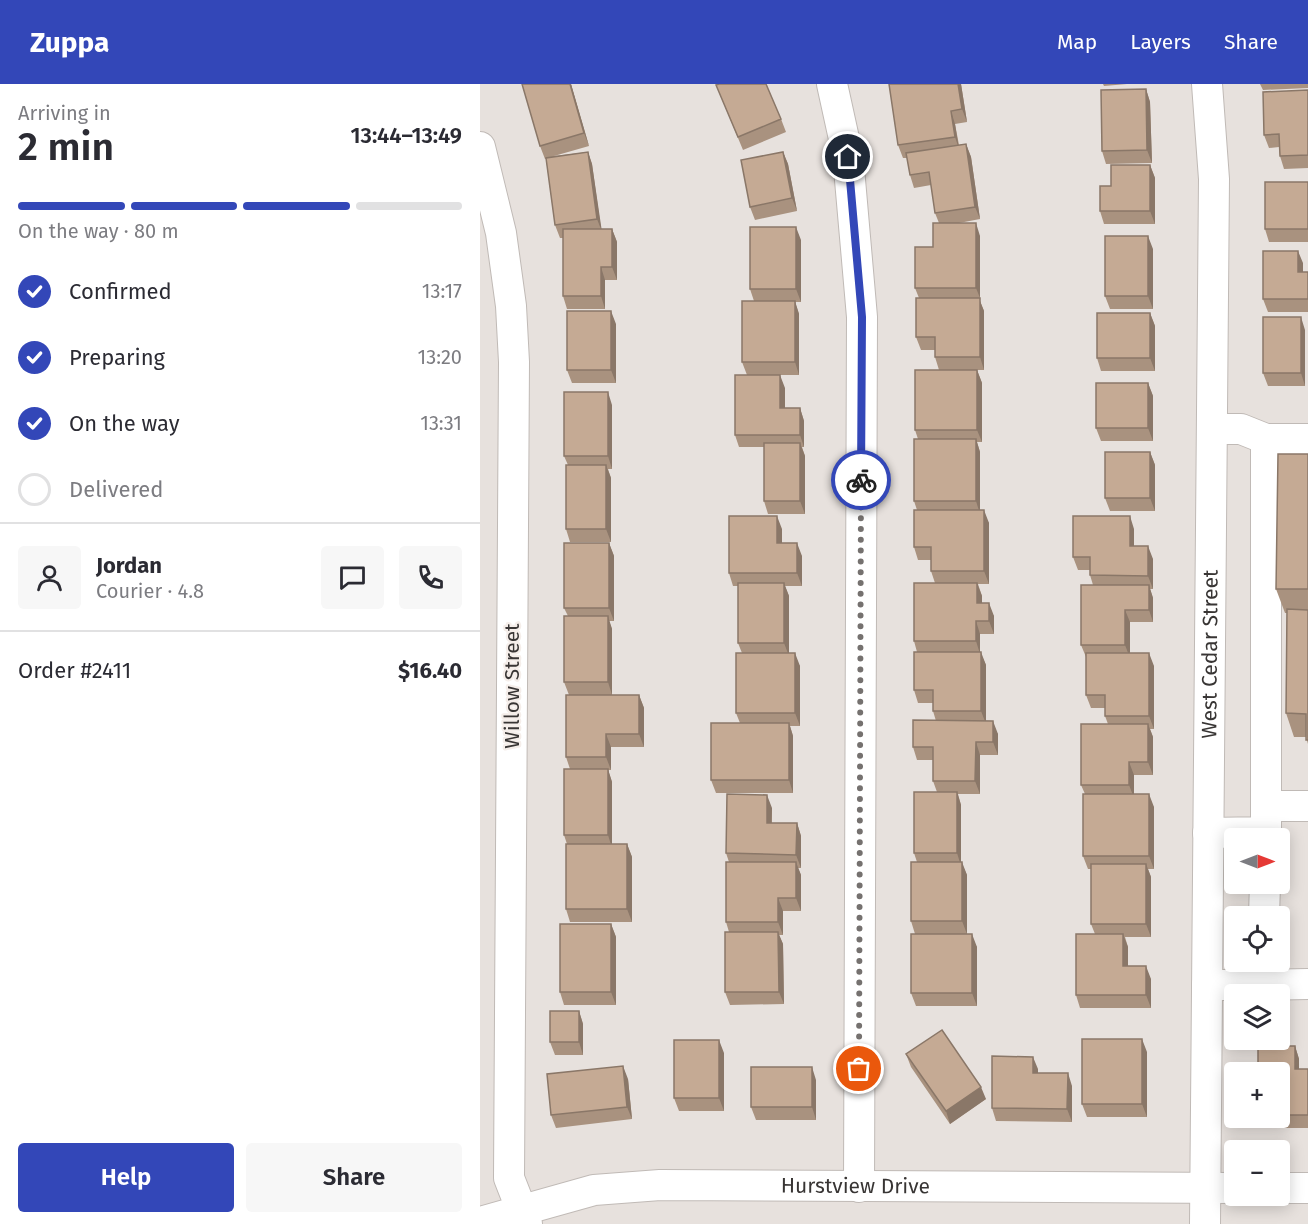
<!DOCTYPE html>
<html lang="en">
<head>
<meta charset="utf-8">
<style>
  body { margin:0; font-family:"Fira Sans",sans-serif; background:#f7f7f7; color:#2b2b33; height:100vh; display:flex; flex-direction:column; font-size:22px; white-space:nowrap }
  * { box-sizing:border-box; margin:0 }
  p { font-size:20px; color:#7c7c81 }
  .icon { flex:none; width:33px; height:33px; fill:none; stroke:currentColor; stroke-width:2; stroke-linecap:round; stroke-linejoin:round }
  .map { position:relative; flex:1; overflow:hidden }
  .drawer { display:flex; flex-direction:column; background:#fff; width:480px }
  .drawer>* { flex:none }
  .needle { width:39px; rotate:90deg }
  .tools { position:absolute; left:744px; top:744px; display:grid; gap:12px }
  .tools a { display:grid; place-items:center; width:66px; height:66px; border-radius:6px; background:#fff; box-shadow:0 3px 15px #0003; font-size:30px }
  .pin { position:absolute; display:grid; place-items:center; width:51px; height:51px; color:#fff; margin:-26px; border:3px solid #fff; border-radius:50%; box-shadow:0 2px 6px #0007 }
  .courier { position:absolute; display:grid; place-items:center; width:60px; height:60px; margin:-30px; border:4px solid #3347b8; border-radius:50%; background:#fff; color:#222; box-shadow:0 2px 8px #0007 }
  .headline em { font-style:normal; font-weight:600 }
  .headline div { display:flex; flex-direction:column-reverse }
  .headline { display:flex; align-items:center; justify-content:space-between; height:102px; padding:0 18px }
  h1 { font-size:39px; font-weight:600; line-height:45px }
  .bar { display:grid; grid-template-columns:repeat(4,1fr); gap:9px 6px; align-content:center; height:72px; padding:0 18px }
  .bar i { height:8px; border-radius:4px; background:#e1e1e2 }
  .bar .current { background:#3347b8 }
  .bar p { grid-column:span 4 }
  .line { display:flex; align-items:center; gap:15px; padding:0 18px; border-top:2px solid #e1e1e2 }
  .line div { flex:1 }
  .round { display:grid; place-items:center; flex:none; width:63px; height:63px; border-radius:6px; background:#f7f7f7 }
  ol { padding:0 18px; list-style:none }
  li { display:flex; align-items:center; gap:18px; height:66px }
  li p { margin-inline-start:auto }
  li .icon { padding:6px; border-radius:50%; background:#3347b8; color:#fff; stroke-width:4 }
  li:last-child { color:#7c7c81 }
  li i { width:33px; height:33px; border:3px solid #e1e1e2; border-radius:50% }
  .button { display:flex; gap:12px; margin-top:auto; padding:12px 18px }
  .button a { flex:1; height:69px; border-radius:6px; background:#3347b8; color:#fff; font-size:24px; font-weight:600; line-height:69px; text-align:center }
  .button a+a { background:#f7f7f7; color:#2b2b33 }
  header { display:flex; align-items:center; gap:36px; box-sizing:border-box; height:84px; padding:0 30px; background:#3347b8; color:#fff }
  header strong { font-size:28px }
  nav { display:flex; gap:33px; margin-inline-start:auto; font-size:21px }
  main { display:flex; flex:1; min-height:0 }
  .map>svg:first-child { display:block }
</style>
</head>
<body>
<header>
<strong>Zuppa</strong>
<nav><a>Map</a><a>Layers</a><a>Share</a></nav>
</header>
<main>
<section class="drawer">
<div class="headline"><div><h1>2 min</h1><p>Arriving in</p></div><em>13:44–13:49</em></div>
<div class="bar"><i class="current"></i><i class="current"></i><i class="current"></i><i></i><p>On the way · 80 m</p></div>
<ol>
<li><svg class="icon" aria-label="check" viewBox="0 0 24 24"><path d="M5 12l5 5 9-10"/></svg>Confirmed<p>13:17</p></li>
<li><svg class="icon" aria-label="check" viewBox="0 0 24 24"><path d="M5 12l5 5 9-10"/></svg>Preparing<p>13:20</p></li>
<li><svg class="icon" aria-label="check" viewBox="0 0 24 24"><path d="M5 12l5 5 9-10"/></svg>On the way<p>13:31</p></li>
<li><i></i>Delivered</li>
</ol>
<div class="line" style="height:108px"><a class="round"><svg class="icon" aria-label="person" viewBox="0 0 24 24"><circle cx="12" cy="8" r="4"/><path d="M4 21q1-7 8-7t8 7"/></svg></a><div><b>Jordan</b><p>Courier · 4.8</p></div><a class="round"><svg class="icon" aria-label="chat" viewBox="0 0 24 24"><path d="M4 5h16v11H9l-5 4z"/></svg></a><a class="round"><svg class="icon" aria-label="phone" viewBox="0 0 24 24"><path d="M5 4h4l2 5-3 2q2 4 5 5l2-3 5 2v4C11 20 4 13 5 4z"/></svg></a></div>
<div class="line" style="height:78px"><div>Order #2411</div><b>$16.40</b></div>
<div class="button"><a>Help</a><a>Share</a></div>
</section>
<div class="map">
<svg width="828" height="1140" viewBox="0 0 828 1140">
  <rect width="100%" height="100%" fill="#e7e1dd"/>
  <g fill="none" stroke-linecap="round" stroke-linejoin="round">
    <defs>
      <g id="minor">
        <path d="M352 0 368 73 382 233 379 1103"/>
        <path d="M0 63 21 149 31 222 34 278 29 1094 47 1140"/>
        <path d="M733 345H761L786 355H828"/>
        <path d="M786 722H828"/>
        <path d="M728 749 786 748V355"/>
        <path d="M784 832 785 800"/>
        <path d="M727 901H783V878"/>
        <path d="M783 901 828 900"/>
        <path d="M800 1104H828"/>
        <path id="s1" d="M0 1138 114 1106 180 1101 754 1104"/>
        <path id="s2" d="M725 1140 734 95 727 0"/>
      </g>
    </defs>
    <use href="#minor" stroke="#c0bab6" stroke-width="32"/>
    <use href="#minor" stroke="#fff" stroke-width="30"/>
  </g>
  <path fill="#a9927f" d="M91 0 109 62 74 72 108 68 112 80 121 145H132L137 158V196H125V225H87L83 212V154H80L75 141 66 75H65L60 62Z
    M409 0H481L487 38 475 40 479 61 486 60 491 73 500 135 479 139 500 152V217L504 227V286H497L502 299V358H497L500 368V426L509 439V500H498L502 512V519L514 532V550H500V568L506 581V637L518 650V671H500V710H478L481 721V778L487 791V850L497 863V922H436L431 909 435 850 431 837 437 778 434 769 457 708 453 697V676H437L433 663 456 637 453 627V619H438L434 606 437 568 434 557 455 499 451 487V476H438L434 463 437 426 434 417 438 355 435 346 459 286 455 273V266H441L436 253 439 214 435 204 453 163 459 139 455 129 451 101 434 104 430 91 427 74H423L418 61Z
    M623 0H647L624 2Z
    M780 0H828V4L783 6Z
    M236 1 301 35 306 48 263 66Z
    M666 5 670 18 672 79 626 80 622 67Z
    M828 6V84L804 85 800 72 799 63 789 64 784 51Z
    M303 68 308 80 317 127 275 136 270 123Z
    M670 81 675 94V140H624L620 127 631 102Z
    M828 98V158H789L785 145Z
    M321 156V218H315L319 230V291H267L262 278 274 217 270 205Z
    M673 165V225H630L625 212Z
    M823 179V188H828V228H788L783 215Z
    M670 229 675 242V287H621L617 274Z
    M136 240V299H92L87 286Z
    M825 246V302H788L783 289Z
    M668 299 673 312V357H621L616 344Z
    M305 304V324H320L324 337V363H322L325 372V430H288L284 417V363H259L255 351Z
    M132 321V385H128L131 394V458H90L86 445 88 381 84 372Z
    M670 368 675 381V427H630L625 414Z
    M828 370V660L826 653H814L806 629 807 529H805L796 505Z
    M302 445V459L322 472V502H305L309 512V569L320 582V642H310L313 652V709H236L231 696 260 639 256 629 262 569 258 559V502H253L249 489Z
    M654 445V462L673 475V505H670L673 514V538H650V569L674 582V645H670L673 653V691H654V710L674 723V785H668L671 793V853H645L648 863V882L671 895V924H600L596 911 615 850 611 840V785H608L603 772 605 710 601 701 628 640 625 632V624H611L606 611V573L601 561 613 501 610 491V486H598L593 473Z
    M129 459 134 472V537H129L132 545V611H89L84 598 88 532 84 524Z
    M159 611 164 624V663H131V686H128L132 698V760H147L152 773V838H90L86 825 87 760 84 751 90 685 86 673Z
    M292 724V739H317L321 752V784H318L321 791V827H303V851H299L303 860 304 920 250 921 245 908 249 848 246 838 249 778 246 769Z
    M131 840 136 853V921H84L80 908Z
    M99 927 103 940V971H75L70 958Z
    M815 962 819 975V985H828V1044H782L778 1034H800V988Z
    M667 968V1033H607L602 1020Z
    M244 969V1027H199L194 1014Z
    M426 970 506 1015 470 1040 431 983Z
    M558 985V989L592 1002V1038L516 1037 512 1024Z
    M148 995 152 1035 76 1044 71 1031Z
    M336 996V1036H276L271 1023Z"/>
  <path fill="#8a7768" d="M90 0H91L109 62 104 49Z
    M478 0H481L487 38 482 25Z
    M666 5 670 18 672 79 667 66Z
    M471 27 475 40 479 65 475 53Z
    M486 60 491 73 500 135 495 123Z
    M108 68 112 80 122 148 117 135Z
    M303 68 308 80 317 127 312 114Z
    M670 81 675 94V140L670 127Z
    M496 139 500 152V217L504 227V286L500 273V214L496 204Z
    M316 143 321 156V218L316 205Z
    M132 145 137 158V196L132 183Z
    M668 152 673 165V225L668 212Z
    M818 167 823 179V201L818 188Z
    M121 183 125 196V225L121 212Z
    M315 217 319 230V291L315 278Z
    M131 227 136 240V299L131 286Z
    M670 229 675 242V287L670 274Z
    M821 233 825 246V302L821 289Z
    M497 286 502 299V358L497 346Z
    M300 291 305 304V337L300 324Z
    M668 299 673 312V357L668 344Z
    M128 308 132 321V385L128 372Z
    M320 324 324 337V363L320 351Z
    M496 355 500 368V430L496 417Z
    M320 359 325 372V430L320 417Z
    M670 368 675 381V427L670 414Z
    M126 381 131 394V458L126 445Z
    M504 426 509 439V500L504 487Z
    M297 432 302 445V472L297 459Z
    M650 432 654 445V475L650 462Z
    M129 459 134 472V537L129 524Z
    M317 459 322 472V502L317 489Z
    M668 462 673 475V505L668 492Z
    M304 499 309 512V572L304 559Z
    M497 499 502 512V532L497 519Z
    M669 501 673 514V538L669 526Z
    M509 519 514 532V550L509 537Z
    M645 526 650 538V574L645 561Z
    M128 532 132 545V611L128 598Z
    M496 537 500 550V570L496 557Z
    M501 568 506 581V640L501 627Z
    M315 569 320 582V642L315 629Z
    M669 569 674 582V645L669 632Z
    M159 611 164 624V663L159 650Z
    M513 637 518 650V671L513 658Z
    M309 639 313 652V709L309 696Z
    M668 640 673 653V691L668 678Z
    M126 650 131 663V686L126 673Z
    M496 658 500 671V710L495 697Z
    M649 678 654 691V714L649 701Z
    M128 685 132 698V764L128 751Z
    M477 708 481 721V782L477 769Z
    M669 710 674 723V785L669 772Z
    M287 711 292 724 291 751 287 739Z
    M317 739 321 752V784L316 771Z
    M147 760 152 773V838L147 825Z
    M316 778 321 791V827L316 814Z
    M482 778 487 791V850L482 837Z
    M666 780 671 793V853L666 840Z
    M298 814 303 827V851L298 838Z
    M131 840 136 853V921L131 908Z
    M298 848 303 860 304 920 299 908Z
    M492 850 497 863V922L492 909Z
    M643 850 648 863V895L643 882Z
    M666 882 671 895V924L666 911Z
    M99 927 103 940V971L99 958Z
    M662 955 667 968V1033L662 1020Z
    M239 956 244 969V1027L239 1014Z
    M815 962 819 975V998L815 985Z
    M553 973 558 985V1002L553 989Z
    M143 982 148 995 152 1035 147 1023Z
    M332 983 336 996V1036L332 1023Z
    M588 989 592 1002V1038L587 1025Z
    M501 1003 506 1015 470 1040 466 1027Z"/>
  <path fill="#c5aa94" stroke="#8a7768" stroke-width="1.5" d="M42 0H90L104 49 60 62Z
    M239 0H286L301 35 258 53 236 1Z
    M409 0H478L482 25 471 27 475 53 418 61Z
    M666 5 667 66 622 67 621 6Z
    M828 6V71L800 72 799 50 784 51 783 8Z
    M486 60 495 123 455 129 449 88 430 91 426 69Z
    M108 68 117 135 75 141 66 74Z
    M303 68 312 114 270 123 261 76Z
    M631 81H670V127H620V102H631Z
    M785 98H828V145H785Z
    M453 139H496V204H435V163H453Z
    M270 143H316V205H270Z
    M83 145H132V183H121V212H83Z
    M625 152H668V212H625Z
    M783 167H818V188H828V215H783Z
    M436 214H500V273H455V253H436Z
    M262 217H315V278H262Z
    M87 227H131V286H87Z
    M617 229H670V274H617Z
    M783 233H821V289H783Z
    M435 286H497V346H435Z
    M255 291H300V324H320V351H255Z
    M616 299H668V344H616Z
    M84 308H128V372H84Z
    M434 355H496V417H434Z
    M284 359H320V417H284Z
    M625 368H670V414H625Z
    M798 370H828V505H796Z
    M86 381H126V445H86Z
    M434 426H504V487H451V463H434Z
    M249 432H297V459H317V489H249Z
    M593 432H650V462H668V492L610 491V473H593Z
    M84 459H129V524H84Z
    M258 499H304V559H258Z
    M434 499H497V519H509V537H496V557H434Z
    M601 501H669V526H645V561H601Z
    M807 525 828 526V656H826V630L806 629Z
    M84 532H128V598H84Z
    M434 568H501V627H453V606H434Z
    M256 569H315V629H256Z
    M606 569H669V632H625V611H606Z
    M86 611H159V650H126V673H86Z
    M433 636 513 637V658H496L495 697H453V663H433Z
    M231 639H309V696H231Z
    M601 640H668V678H649V701H601Z
    M84 685H128V751H84Z
    M434 708H477V769H434Z
    M247 710 287 711V739H317L316 771 246 769Z
    M603 710H669V772H603Z
    M86 760H147V825H86Z
    M246 778H316V814H298V838H246Z
    M431 778H482V837H431Z
    M611 780H666V840H611Z
    M80 840H131V908H80Z
    M245 848H298L299 908H245Z
    M431 850H492V909H431Z
    M596 850H643V882H666V911H596Z
    M70 927H99V958H70Z
    M462 946 501 1003 466 1027 426 970Z
    M602 955H662V1020H602Z
    M194 956H239V1014H194Z
    M778 962H815V985H828V1031H800V988H778Z
    M512 972 553 973V989H588L587 1025 512 1024Z
    M143 982 147 1023 71 1031 67 990Z
    M271 983H332V1023H271Z"/>
  <g fill="none" stroke-linecap="round" stroke-linejoin="round">
    <path stroke="#75716f" stroke-width="6" stroke-dasharray="0 10.8" d="M379 985 381 396"/>
    <path stroke="#3347b8" stroke-width="8" d="M368 73 382 233 381 396"/>
  </g>
  <g text-anchor="middle" stroke-width="4.5" stroke-linejoin="round" paint-order="stroke">
    <g font-size="21" fill="#383534" stroke="#f5eeea">
      <text dy="7" stroke="none"><textPath href="#s2" startOffset="570">West Cedar Street</textPath></text>
      <text transform="translate(32 602) rotate(-90)" y="7">Willow Street</text>
      <text dy="7" stroke="none"><textPath href="#s1" startOffset="380">Hurstview Drive</textPath></text>
    </g>
  </g>
</svg>
<div class="tools">
<a><svg class="needle" viewBox="-14 -14 28 28"><path d="M0-13l5 13h-10z" fill="#e53935"/><path d="M0 13l5-13h-10z" fill="#7c7c81"/></svg></a>
<a><svg class="icon" aria-label="locate" viewBox="0 0 24 24"><circle cx="12" cy="12" r="6"/><path d="M12 2v4M12 18v4M2 12h4M18 12h4"/></svg></a>
<a><svg class="icon" aria-label="layers" viewBox="0 0 24 24"><path d="M12 4l9 5-9 5-9-5zM3 14l9 5 9-5"/></svg></a>
<a>+</a>
<a>−</a>
</div>
<div class="pin" style="left:379px;top:985px;background:#ea580c"><svg class="icon" aria-label="bag" viewBox="0 0 24 24"><path d="M5 8h14l-1 12H6zM9 8a3 3 0 0 1 6 0"/></svg></div>
<div class="pin" style="left:368px;top:73px;background:#1f2937"><svg class="icon" aria-label="home" viewBox="0 0 24 24"><path d="M3 11l9-7 9 7M6 9v11h12V9"/></svg></div>
<div class="courier" style="left:381px;top:396px"><svg class="icon" aria-label="bike" viewBox="0 0 24 24"><circle cx="6" cy="16" r="4"/><circle cx="18" cy="16" r="4"/><path d="M6 16l4-8h5l3 8M10 8l3 8H6M13 5h3"/></svg></div>
</div>
</main>
</body>
</html>
